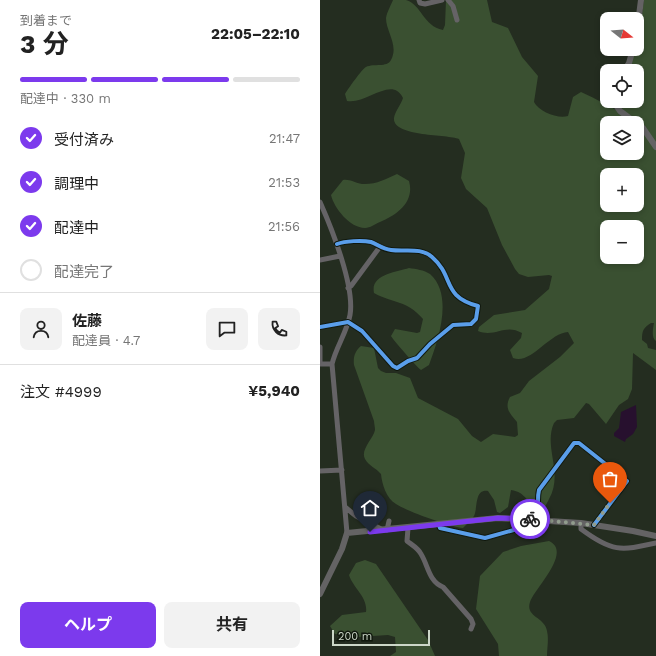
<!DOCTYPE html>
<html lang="ja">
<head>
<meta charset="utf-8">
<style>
  body { margin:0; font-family:"Work Sans","Noto Sans JP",sans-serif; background:#f2f2f2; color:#222; height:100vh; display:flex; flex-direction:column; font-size:15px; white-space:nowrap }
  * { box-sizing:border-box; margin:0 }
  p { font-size:13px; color:#767676 }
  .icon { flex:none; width:22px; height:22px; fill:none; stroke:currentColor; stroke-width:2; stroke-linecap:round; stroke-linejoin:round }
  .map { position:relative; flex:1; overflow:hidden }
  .sheet { display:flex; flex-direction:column; background:#fff; width:320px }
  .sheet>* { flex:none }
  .needle { width:26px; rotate:107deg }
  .buttons { position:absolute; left:280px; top:12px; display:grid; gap:8px }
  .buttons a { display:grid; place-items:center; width:44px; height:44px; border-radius:8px; background:#fff; box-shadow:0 2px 6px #0003; font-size:20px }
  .scale { position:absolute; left:12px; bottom:10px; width:98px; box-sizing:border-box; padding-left:4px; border:2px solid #ccd7c8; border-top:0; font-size:11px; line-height:14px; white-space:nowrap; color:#ccd7c8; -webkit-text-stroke:3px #10180d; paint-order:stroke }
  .pin { position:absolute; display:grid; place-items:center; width:34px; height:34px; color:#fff; margin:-41px -17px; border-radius:50% 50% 50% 0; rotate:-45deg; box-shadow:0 0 4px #0007 }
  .pin .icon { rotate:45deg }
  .courier { position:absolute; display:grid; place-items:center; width:40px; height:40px; margin:-20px; border:3px solid #7c3aed; border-radius:50%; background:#fff; color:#222; box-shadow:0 1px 5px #0007 }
  .headline em { font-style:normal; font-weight:700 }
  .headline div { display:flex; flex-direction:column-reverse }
  .headline { display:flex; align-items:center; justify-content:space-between; height:68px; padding:0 20px }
  h1 { font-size:26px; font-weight:700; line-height:30px }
  .bar { display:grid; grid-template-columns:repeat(4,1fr); gap:6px 4px; align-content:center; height:48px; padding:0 20px }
  .bar i { height:5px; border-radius:3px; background:#e0e0e0 }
  .bar .active { background:#7c3aed }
  .bar p { grid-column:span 4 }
  .line { display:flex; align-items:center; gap:10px; padding:0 20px; border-top:1px solid #e0e0e0 }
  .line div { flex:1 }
  .round { display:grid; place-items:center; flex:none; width:42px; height:42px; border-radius:8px; background:#f2f2f2 }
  ol { padding:0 20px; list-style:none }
  li { display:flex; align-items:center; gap:12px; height:44px }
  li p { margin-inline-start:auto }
  li .icon { padding:4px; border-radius:50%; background:#7c3aed; color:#fff; stroke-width:4 }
  li:last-child { color:#767676 }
  li i { width:22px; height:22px; border:2px solid #e0e0e0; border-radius:50% }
  .primary-button { display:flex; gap:8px; margin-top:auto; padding:8px 20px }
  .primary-button a { flex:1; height:46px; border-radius:8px; background:#7c3aed; color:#fff; font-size:16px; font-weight:700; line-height:46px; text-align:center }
  .primary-button a+a { background:#f2f2f2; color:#222 }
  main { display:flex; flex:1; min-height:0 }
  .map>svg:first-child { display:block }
</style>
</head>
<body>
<main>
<section class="sheet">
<div class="headline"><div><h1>3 分</h1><p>到着まで</p></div><em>22:05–22:10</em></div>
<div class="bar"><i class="active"></i><i class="active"></i><i class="active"></i><i></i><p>配達中 · 330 m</p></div>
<ol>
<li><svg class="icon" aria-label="check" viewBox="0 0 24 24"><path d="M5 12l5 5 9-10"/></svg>受付済み<p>21:47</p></li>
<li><svg class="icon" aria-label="check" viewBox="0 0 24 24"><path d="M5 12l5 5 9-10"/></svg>調理中<p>21:53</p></li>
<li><svg class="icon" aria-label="check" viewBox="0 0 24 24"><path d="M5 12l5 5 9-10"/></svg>配達中<p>21:56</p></li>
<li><i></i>配達完了</li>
</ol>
<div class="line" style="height:72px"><a class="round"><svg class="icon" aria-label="person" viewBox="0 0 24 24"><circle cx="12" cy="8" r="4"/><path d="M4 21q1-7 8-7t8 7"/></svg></a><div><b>佐藤</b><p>配達員 · 4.7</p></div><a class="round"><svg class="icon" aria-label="chat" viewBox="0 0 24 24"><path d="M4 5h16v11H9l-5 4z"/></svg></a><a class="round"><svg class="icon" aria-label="phone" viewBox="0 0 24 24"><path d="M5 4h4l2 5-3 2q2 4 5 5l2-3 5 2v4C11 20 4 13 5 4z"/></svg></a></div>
<div class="line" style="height:52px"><div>注文 #4999</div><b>¥5,940</b></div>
<div class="primary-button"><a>ヘルプ</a><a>共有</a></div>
</section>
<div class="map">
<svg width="336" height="656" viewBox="0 0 336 656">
  <rect width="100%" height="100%" fill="#242d20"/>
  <path fill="#3a5031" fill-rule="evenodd" d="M73 0C77 0 82 0 86 0 102 5 103 26 123 30L125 25 126 0H167L172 22 188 28 202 57 218 76 214 102C219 112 238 119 248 116L253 97 261 92C277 99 291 108 307 115L296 101H317V71H306L317 49 324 0H336V341C331 338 333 328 334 323H331C323 328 322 331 322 340L327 344 328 348 336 350V370L313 353 312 389 308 399 299 405 286 424 269 404 266 403 254 418 237 420 234 423C223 447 244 473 229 499 226 505 225 508 220 511 208 506 207 492 191 490L188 507 180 513 177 512 174 500 168 491C154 489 158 508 154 516 151 520 147 524 143 528 131 527 86 511 76 504 66 498 62 484 61 474 56 468 49 466 45 459 40 450 53 439 55 430 55 427 54 423 54 421L34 365C33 357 35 351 41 346L54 348 58 368 61 371 66 373H76L90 378 98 398 138 419 152 436 161 442 173 434 195 437 198 435 197 422C190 414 184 408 190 397L200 393 209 381 240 357 254 343 248 332C229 333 211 365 193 358L190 350 201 338 202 333C185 323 175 338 158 331L159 327 174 315 205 310 229 289 232 276 229 275 208 277 199 274 195 269 182 245 167 208 146 189 141 178 145 153 139 139C128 134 72 137 74 118 75 111 81 105 83 98 72 75 46 105 27 101L25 94C28 89 42 69 46 67 54 63 67 68 71 60 79 45 66 32 66 18 67 12 71 5 73 0ZM287 123H317V153H287ZM287 175H317V205H287ZM287 227H317V257H287Z
    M77 174 89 181C95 202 77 215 60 222 55 224 50 228 45 228 30 228 14 208 11 195L23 180C30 179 35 183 42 184 55 185 66 179 77 174Z
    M89 268C96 269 104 270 110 274 134 295 118 341 109 365L101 370C98 368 73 340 71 336L75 329 97 333 100 332 103 319C87 300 74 304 54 293 50 274 77 272 89 268Z
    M229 541C253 552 214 589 210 602 205 617 225 617 227 631 229 639 227 648 227 656H179L178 644 156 609 160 576 183 552 201 546Z
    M45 560 56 564 108 640 115 656H70L76 652 75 637 68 635 38 637 15 634 10 626 22 615 46 612C48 597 33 588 29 575L36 563Z"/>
  <path fill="#27102e" d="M316 405 317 427 313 434 306 439 305 442 294 436V433L299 428 301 412Z"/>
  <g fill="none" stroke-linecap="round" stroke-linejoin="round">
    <path stroke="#656366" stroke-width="5" d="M99 0 100 3 105 4 122 0
      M128 0 133 6 137 20
      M0 202C12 229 35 287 30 315 27 332 16 347 12 364L27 533
      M0 260 20 256
      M28 288 31 286 59 248
      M0 327 28 322 42 331 73 366 77 368 88 361 97 358 110 344 133 325 151 324 156 319 158 306C121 296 135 277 112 257 101 247 85 252 71 250 62 249 57 244 51 242 42 240 25 241 17 244
      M0 347V364H12
      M0 471 22 470
      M25 507 36 516 63 530
      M261 523V529C292 552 300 551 336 543
      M119 525 120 528 165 538 215 524C221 514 216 502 219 490L254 443H259L307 481 274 525
      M88 528 87 541C92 545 98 548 101 554 108 565 109 582 123 587L151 619 153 624 151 629
      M67 530 69 521"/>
    <path stroke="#646364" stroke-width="6" d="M317 31 321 0
      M304 71 309 63 313 49
      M293 101 300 111 316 123
      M317 124 323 128 336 147
      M0 594 22 549 27 533 178 518 261 523 313 531 336 536"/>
    <defs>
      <path id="cycleway" d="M0 327 28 322 42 331 73 366 77 368 88 361 97 358 110 344 133 325 151 324 156 319 158 306C121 296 135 277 112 257 101 247 85 252 71 250 62 249 57 244 51 242 42 240 25 241 17 244
        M119 525 120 528 165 538 215 524C221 514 216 502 219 490L254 443H259L307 481 274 525"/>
    </defs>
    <use href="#cycleway" stroke="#10180d" stroke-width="6"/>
    <use href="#cycleway" stroke="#5a9eea" stroke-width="4"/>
  </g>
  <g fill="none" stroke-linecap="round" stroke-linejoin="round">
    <path stroke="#919c8d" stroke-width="4" stroke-dasharray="0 7.2" d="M210 519 274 525 290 503"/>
    <path stroke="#7c3aed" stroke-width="5" d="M50 532 178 518 210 519"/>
  </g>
</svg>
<div class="buttons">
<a><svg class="needle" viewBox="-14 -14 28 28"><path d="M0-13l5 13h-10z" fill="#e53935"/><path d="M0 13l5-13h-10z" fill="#767676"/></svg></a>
<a><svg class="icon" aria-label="locate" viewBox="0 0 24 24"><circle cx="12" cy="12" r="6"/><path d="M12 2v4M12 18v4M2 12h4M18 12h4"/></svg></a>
<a><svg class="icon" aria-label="layers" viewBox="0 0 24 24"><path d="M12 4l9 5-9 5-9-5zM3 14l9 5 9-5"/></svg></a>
<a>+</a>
<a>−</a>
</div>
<div class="scale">200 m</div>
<div class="pin" style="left:290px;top:503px;background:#ea580c"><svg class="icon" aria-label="bag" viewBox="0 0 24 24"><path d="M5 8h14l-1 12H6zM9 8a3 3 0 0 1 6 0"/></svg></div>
<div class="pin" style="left:50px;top:532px;background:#1f2937"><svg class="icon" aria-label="home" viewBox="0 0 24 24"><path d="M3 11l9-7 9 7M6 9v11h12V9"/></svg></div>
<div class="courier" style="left:210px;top:519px"><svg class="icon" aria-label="bike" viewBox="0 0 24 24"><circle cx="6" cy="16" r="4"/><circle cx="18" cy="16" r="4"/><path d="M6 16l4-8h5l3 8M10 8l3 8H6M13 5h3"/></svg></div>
</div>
</main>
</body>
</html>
